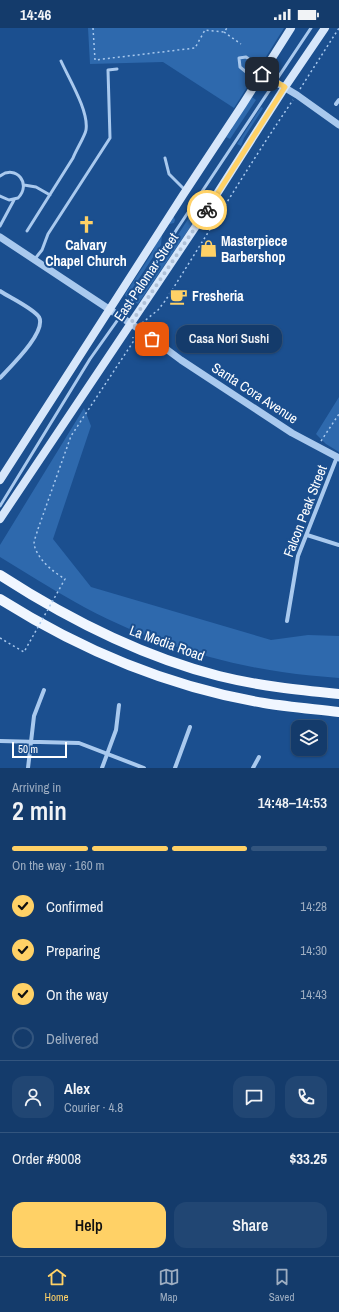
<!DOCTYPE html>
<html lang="en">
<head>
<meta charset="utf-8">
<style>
  body { margin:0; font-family:"Archivo Narrow",sans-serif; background:#214673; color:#f1f3f6; height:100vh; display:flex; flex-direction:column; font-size:15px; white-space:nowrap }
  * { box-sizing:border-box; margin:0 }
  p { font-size:13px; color:#9dadc1 }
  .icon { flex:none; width:22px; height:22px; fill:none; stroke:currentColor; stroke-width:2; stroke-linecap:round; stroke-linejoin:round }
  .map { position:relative; height:740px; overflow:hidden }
  .side { display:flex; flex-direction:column; background:#143b6b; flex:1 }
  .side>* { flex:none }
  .tools { position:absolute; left:291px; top:692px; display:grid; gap:8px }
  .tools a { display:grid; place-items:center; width:36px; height:36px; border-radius:8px; background:#143b6b; box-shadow:0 1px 3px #0004,0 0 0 1px #33557e; font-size:20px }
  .scale { position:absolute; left:12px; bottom:10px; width:55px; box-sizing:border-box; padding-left:4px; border:2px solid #fff; border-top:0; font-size:11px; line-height:14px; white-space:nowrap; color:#fff; -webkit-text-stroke:3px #1b4f8f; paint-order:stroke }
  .pin { position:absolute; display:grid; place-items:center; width:34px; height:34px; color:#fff; margin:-17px; border-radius:8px; box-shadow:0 2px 6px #0006 }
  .courier { position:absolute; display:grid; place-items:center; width:40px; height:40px; margin:-20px; border:3px solid #ffd166; border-radius:50%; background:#fff; color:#222; box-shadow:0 1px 5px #0007 }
  .bubble { position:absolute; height:28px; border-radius:12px; background:#143b6b; box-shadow:0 1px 3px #0004,0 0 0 1px #33557e; font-size:13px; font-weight:600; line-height:28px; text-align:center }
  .overview em { font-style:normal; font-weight:600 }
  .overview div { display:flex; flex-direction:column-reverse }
  .overview { display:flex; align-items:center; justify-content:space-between; height:68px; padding:0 12px }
  h1 { font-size:26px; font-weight:600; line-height:30px }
  .bar { display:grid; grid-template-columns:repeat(4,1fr); gap:6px 4px; align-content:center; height:48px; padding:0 12px }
  .bar i { height:5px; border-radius:3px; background:#33557e }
  .bar .on { background:#ffd166 }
  .bar p { grid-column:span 4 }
  .line { display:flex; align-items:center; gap:10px; padding:0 12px; border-top:1px solid #33557e }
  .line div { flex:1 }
  .round { display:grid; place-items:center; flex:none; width:42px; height:42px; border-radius:12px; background:#214673 }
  ol { padding:0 12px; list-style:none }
  li { display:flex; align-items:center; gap:12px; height:44px }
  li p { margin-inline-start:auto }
  li .icon { padding:4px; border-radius:50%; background:#ffd166; color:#111; stroke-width:4 }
  li:last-child { color:#9dadc1 }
  li i { width:22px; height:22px; border:2px solid #33557e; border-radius:50% }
  .action { display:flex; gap:8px; margin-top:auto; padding:8px 12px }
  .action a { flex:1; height:46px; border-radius:12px; background:#ffd166; color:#111; font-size:16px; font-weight:600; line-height:46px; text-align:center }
  .action a+a { background:#214673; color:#f1f3f6 }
  .status { display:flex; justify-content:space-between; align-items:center; height:28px; padding:0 20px; background:#143b6b; direction:ltr }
  .status svg { height:11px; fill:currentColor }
  .tab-bar { display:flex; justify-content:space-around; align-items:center; height:56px; border-top:1px solid #33557e; background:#143b6b; font-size:11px; color:#9dadc1 }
  .tab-bar a { display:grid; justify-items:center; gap:2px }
  .tab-bar .on { color:#ffd166 }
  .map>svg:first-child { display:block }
</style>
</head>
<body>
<div class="status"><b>14:46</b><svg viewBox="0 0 49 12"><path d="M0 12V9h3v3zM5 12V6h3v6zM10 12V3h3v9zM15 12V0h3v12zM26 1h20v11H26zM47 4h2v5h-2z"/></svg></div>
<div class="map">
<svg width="339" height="740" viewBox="0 0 339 740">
  <rect width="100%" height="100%" fill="#1b4f8f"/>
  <path fill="#2e69ad" d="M88 0H284L234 80 163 34 90 36Z
    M252 69 256 72 230 111 226 109 232 101 230 100Z
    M261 79 263 80 262 82 244 110 241 118 237 116Z
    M173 187 175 192 174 195 169 196 162 207 161 217 127 269 125 267 127 263 152 225 158 210Z
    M190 188 194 190 191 194 193 195 138 276 135 274Z
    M339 369V424L326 416 316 406Z
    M84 380 91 398 53 511 91 559 271 612 308 607 339 608V650C320 648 301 647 282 644 211 634 137 609 75 574 50 560 25 544 0 529V517Z"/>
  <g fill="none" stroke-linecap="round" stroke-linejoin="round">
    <path stroke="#a9c9ee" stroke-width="1.5" stroke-dasharray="2 3" stroke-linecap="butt" d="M93 0 95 32 195 20 205 2 224 4 227 0
      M224 4 241 16
      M300 61 339 0
      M142 295 158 282 165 273C208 206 248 138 293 72
      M321 413 339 386
      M38 501 71 408 133 314V309"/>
    <path stroke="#a9c9ee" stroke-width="3" d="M246 29 257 37 262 46 251 48 240 39 239 30Z
      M165 130 169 146 185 162
      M0 148C16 136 32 156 18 170L9 172 0 168
      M24 157 36 159 50 167
      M0 198 14 172
      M27 203 73 130C76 122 85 108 86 102 89 83 69 51 61 33
      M34 232 42 222 48 206 110 110 108 42 117 41
      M0 478 90 331 141 259 177 201 311 0"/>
    <path stroke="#a9c9ee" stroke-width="4" d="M336 76 339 72
      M0 263C9 269 33 280 39 289 47 304 10 339 0 350
      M307 507 339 517
      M287 593 298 528 337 429
      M0 713 79 715 144 740
      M28 740 34 688 44 662
      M102 740 116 702 119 677
      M175 740 190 699
      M253 740 259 729"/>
    <path stroke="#a9c9ee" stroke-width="7" d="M262 46 297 67 339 97
      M0 209 142 303 181 332 292 405 339 430"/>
    <path stroke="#d6e6fa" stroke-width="8" d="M0 452 183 167 243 76 291 0
      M0 491 206 183 285 59 325 0"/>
    <path stroke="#f0f6ff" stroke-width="10" d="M0 547C68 591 140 628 219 648 259 658 299 662 339 666
      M0 571C81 622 169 659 264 675 289 679 314 681 339 684"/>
    <path stroke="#a9c9ee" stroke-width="1.5" stroke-dasharray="2 3" stroke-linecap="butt" d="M0 610 24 624 65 551C53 544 37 531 34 516 34 512 37 505 38 501"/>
  </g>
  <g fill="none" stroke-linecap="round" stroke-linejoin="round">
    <path stroke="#afc1d8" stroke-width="4" stroke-dasharray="0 7.2" d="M152 311 131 295 207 182"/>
    <path stroke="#ffd166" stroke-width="5" d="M207 182 285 59 262 46"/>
  </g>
  <defs>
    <symbol id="church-bare" viewBox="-9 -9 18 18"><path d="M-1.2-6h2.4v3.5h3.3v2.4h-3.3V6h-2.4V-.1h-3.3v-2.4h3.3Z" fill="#ffd166" stroke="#1b4f8f" stroke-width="2.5" paint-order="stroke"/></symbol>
    <symbol id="shop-bare" viewBox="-9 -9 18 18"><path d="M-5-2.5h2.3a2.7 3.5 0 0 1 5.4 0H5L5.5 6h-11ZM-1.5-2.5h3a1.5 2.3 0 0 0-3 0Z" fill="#ffd166" stroke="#1b4f8f" stroke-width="2.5" paint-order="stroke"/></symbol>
    <symbol id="cafe-bare" viewBox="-9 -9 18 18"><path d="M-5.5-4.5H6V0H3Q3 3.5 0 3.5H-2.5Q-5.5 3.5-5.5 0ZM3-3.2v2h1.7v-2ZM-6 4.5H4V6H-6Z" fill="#ffd166" stroke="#1b4f8f" stroke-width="2.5" paint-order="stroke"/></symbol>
  </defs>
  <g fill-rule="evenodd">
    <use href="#church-bare" x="74" y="184" width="25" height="25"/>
    <use href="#shop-bare" x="196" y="208" width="25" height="25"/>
    <use href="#cafe-bare" x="166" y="256" width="25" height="25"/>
  </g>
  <g text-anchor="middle" stroke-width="4" stroke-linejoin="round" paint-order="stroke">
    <g font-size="14" font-weight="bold" fill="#fff" stroke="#1b4f8f" text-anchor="start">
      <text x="221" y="218">Masterpiece<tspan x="221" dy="16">Barbershop</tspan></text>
      <text x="86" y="222" text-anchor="middle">Calvary<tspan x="86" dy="16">Chapel Church</tspan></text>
      <text x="192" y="273">Fresheria</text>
    </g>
    <g font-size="14" fill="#fff" stroke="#1b4f8f">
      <text transform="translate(146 249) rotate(-56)" y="5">East Palomar Street</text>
      <text transform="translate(255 365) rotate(33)" y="5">Santa Cora Avenue</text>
      <text transform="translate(305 483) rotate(-69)" y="5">Falcon Peak Street</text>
      <text transform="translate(167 615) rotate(20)" y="5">La Media Road</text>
    </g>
  </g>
</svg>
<div class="tools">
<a><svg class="icon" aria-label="layers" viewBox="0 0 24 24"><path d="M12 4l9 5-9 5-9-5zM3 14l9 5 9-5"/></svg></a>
</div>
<div class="scale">50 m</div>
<div class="pin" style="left:152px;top:311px;background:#ea580c"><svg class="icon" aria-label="bag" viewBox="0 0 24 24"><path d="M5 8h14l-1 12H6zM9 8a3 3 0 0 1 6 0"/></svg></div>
<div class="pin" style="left:262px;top:46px;background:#1f2937"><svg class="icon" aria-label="home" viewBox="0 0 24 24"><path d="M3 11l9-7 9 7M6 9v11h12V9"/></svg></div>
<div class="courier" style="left:207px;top:182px"><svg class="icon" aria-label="bike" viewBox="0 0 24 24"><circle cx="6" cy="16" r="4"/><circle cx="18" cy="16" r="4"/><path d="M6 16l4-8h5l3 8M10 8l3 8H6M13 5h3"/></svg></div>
<div class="bubble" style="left:176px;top:297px;width:106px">Casa Nori Sushi</div>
</div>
<section class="side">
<div class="overview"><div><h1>2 min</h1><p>Arriving in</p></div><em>14:48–14:53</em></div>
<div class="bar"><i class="on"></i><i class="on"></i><i class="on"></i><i></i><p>On the way · 160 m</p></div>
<ol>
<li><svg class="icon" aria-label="check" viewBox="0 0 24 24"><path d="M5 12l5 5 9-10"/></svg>Confirmed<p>14:28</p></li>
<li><svg class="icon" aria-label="check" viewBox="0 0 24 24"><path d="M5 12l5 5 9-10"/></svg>Preparing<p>14:30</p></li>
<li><svg class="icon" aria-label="check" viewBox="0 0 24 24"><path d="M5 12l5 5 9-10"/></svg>On the way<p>14:43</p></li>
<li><i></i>Delivered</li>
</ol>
<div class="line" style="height:72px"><a class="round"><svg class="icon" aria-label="person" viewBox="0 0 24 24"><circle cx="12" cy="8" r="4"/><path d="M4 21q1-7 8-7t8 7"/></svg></a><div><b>Alex</b><p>Courier · 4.8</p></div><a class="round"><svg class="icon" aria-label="chat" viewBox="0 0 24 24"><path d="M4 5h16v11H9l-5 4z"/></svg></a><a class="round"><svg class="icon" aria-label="phone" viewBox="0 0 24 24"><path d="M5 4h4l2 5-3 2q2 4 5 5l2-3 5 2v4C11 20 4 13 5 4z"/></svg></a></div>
<div class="line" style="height:52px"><div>Order #9008</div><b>$33.25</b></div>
<div class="action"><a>Help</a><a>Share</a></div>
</section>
<nav class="tab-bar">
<a class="on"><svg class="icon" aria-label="home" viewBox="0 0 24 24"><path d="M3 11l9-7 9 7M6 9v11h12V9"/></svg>Home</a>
<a><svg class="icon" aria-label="map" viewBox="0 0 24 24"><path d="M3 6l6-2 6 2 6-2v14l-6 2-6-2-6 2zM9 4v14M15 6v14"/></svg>Map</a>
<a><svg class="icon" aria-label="saved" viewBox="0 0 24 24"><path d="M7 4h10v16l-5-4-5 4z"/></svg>Saved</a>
</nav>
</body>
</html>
